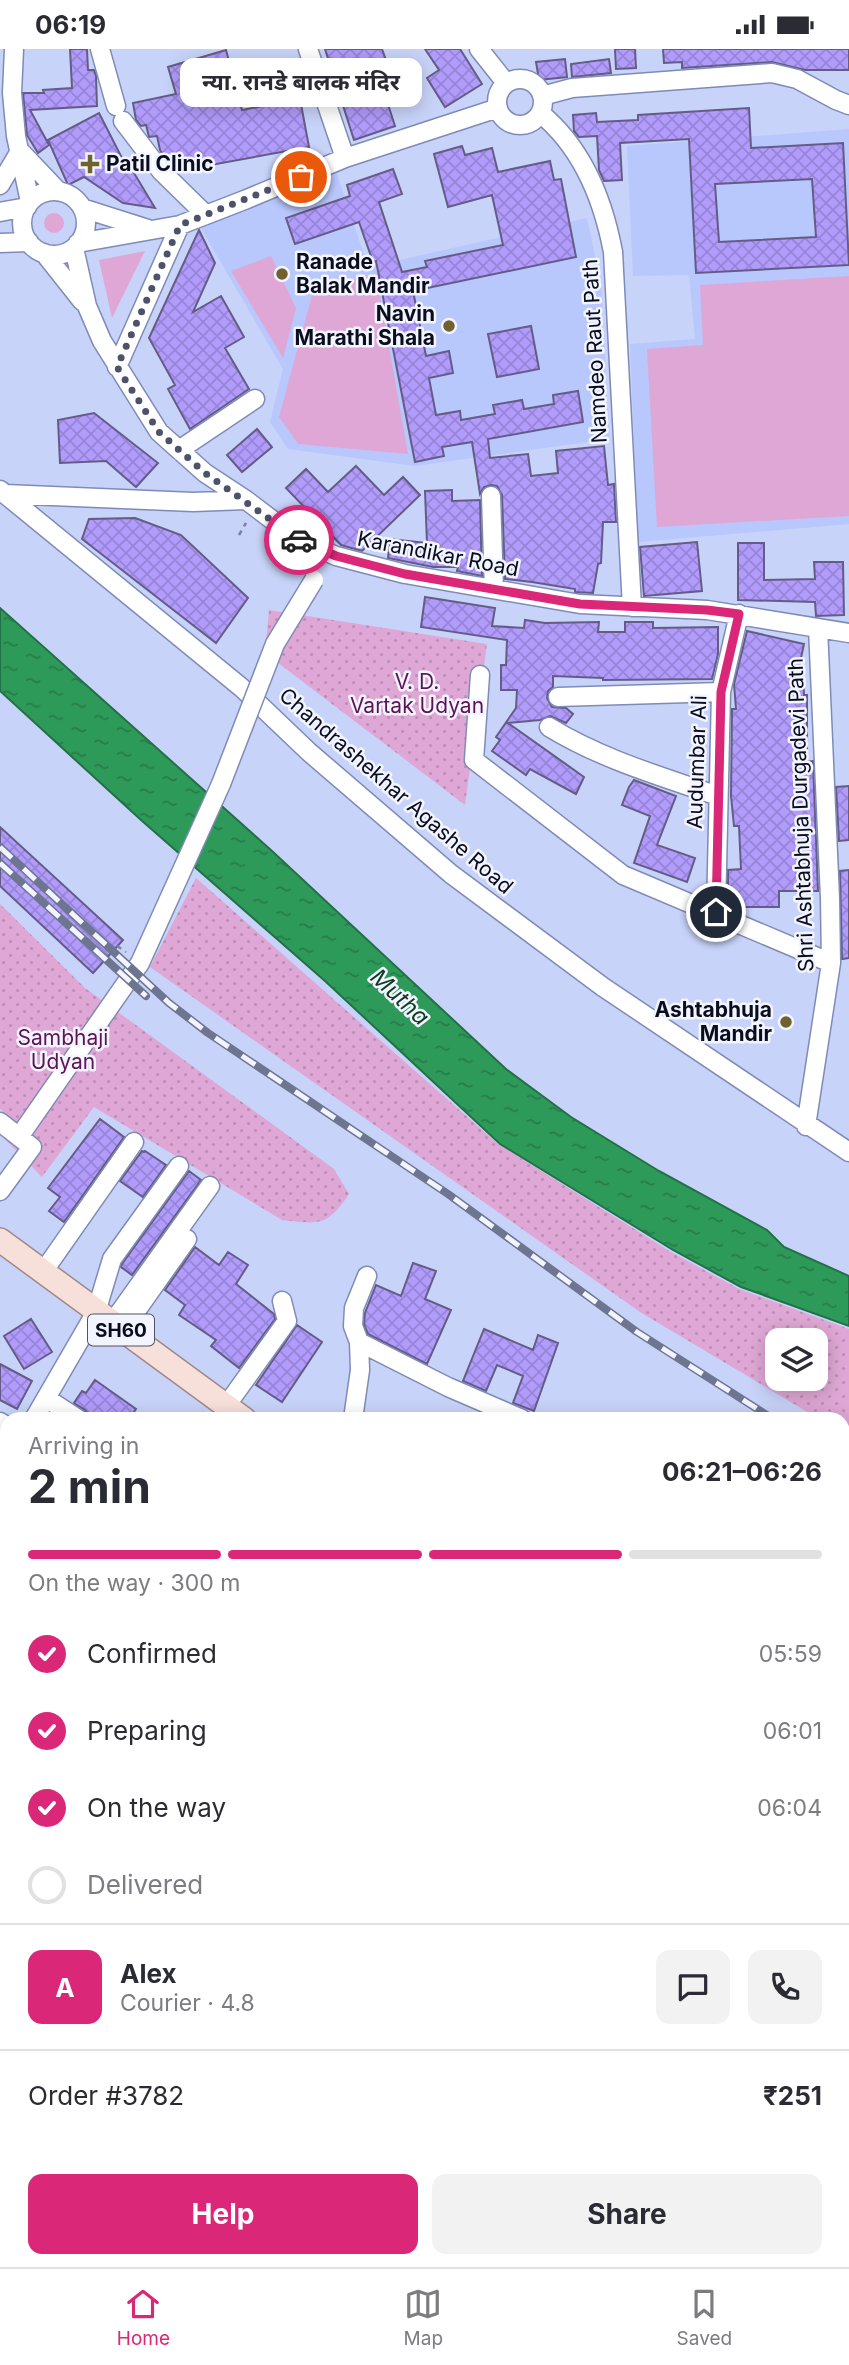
<!DOCTYPE html>
<html lang="en">
<head>
<meta charset="utf-8">
<style>
  body { margin:0; font-family:Inter,"Noto Sans Devanagari",sans-serif; background:#f2f2f3; color:#2b2b33; height:100vh; display:flex; flex-direction:column; font-size:26px; white-space:nowrap }
  * { box-sizing:border-box; margin:0 }
  p { font-size:23px; color:#7c7c81 }
  .icon { flex:none; width:38px; height:38px; fill:none; stroke:currentColor; stroke-width:2; stroke-linecap:round; stroke-linejoin:round }
  .map { position:relative; flex:1; overflow:hidden }
  .details { position:absolute; left:0px; top:1363px; width:850px; height:856px; display:flex; flex-direction:column; background:#fff; border-radius:21px 21px 0 0; box-shadow:0 4px 18px #0003 }
  .details>* { flex:none }
  .buttons { position:absolute; left:765px; top:1279px; display:grid; gap:14px }
  .buttons a { display:grid; place-items:center; width:63px; height:63px; border-radius:14px; background:#fff; box-shadow:0 4px 18px #0003; font-size:35px }
  .pin { position:absolute; display:grid; place-items:center; width:60px; height:60px; color:#fff; margin:-30px; border:4px solid #fff; border-radius:50%; box-shadow:0 2px 7px #0007 }
  .courier { position:absolute; display:grid; place-items:center; width:70px; height:70px; margin:-35px; border:5px solid #db2777; border-radius:50%; background:#fff; color:#222; box-shadow:0 2px 9px #0007 }
  .bubble { position:absolute; height:49px; border-radius:14px; background:#fff; box-shadow:0 4px 18px #0003; font-size:23px; font-weight:700; line-height:49px; text-align:center }
  .overview em { font-style:normal; font-weight:700 }
  .overview div { display:flex; flex-direction:column-reverse }
  .overview { display:flex; align-items:center; justify-content:space-between; height:119px; padding:0 28px }
  h1 { font-size:46px; font-weight:700; line-height:52px }
  .bar { display:grid; grid-template-columns:repeat(4,1fr); gap:10px 7px; align-content:center; height:84px; padding:0 28px }
  .bar i { height:9px; border-radius:5px; background:#e1e1e2 }
  .bar .on { background:#db2777 }
  .bar p { grid-column:span 4 }
  .line { display:flex; align-items:center; gap:18px; padding:0 28px; border-top:2px solid #e1e1e2 }
  .line div { flex:1 }
  .round { display:grid; place-items:center; flex:none; width:74px; height:74px; border-radius:14px; background:#f2f2f3 }
  ol { padding:0 28px; list-style:none }
  li { display:flex; align-items:center; gap:21px; height:77px }
  li p { margin-inline-start:auto }
  li .icon { padding:7px; border-radius:50%; background:#db2777; color:#fff; stroke-width:4 }
  li:last-child { color:#7c7c81 }
  li i { width:38px; height:38px; border:4px solid #e1e1e2; border-radius:50% }
  .primary-button { display:flex; gap:14px; margin-top:auto; padding:14px 28px }
  .primary-button a { flex:1; height:80px; border-radius:14px; background:#db2777; color:#fff; font-size:28px; font-weight:700; line-height:80px; text-align:center }
  .primary-button a+a { background:#f2f2f3; color:#2b2b33 }
  .status { display:flex; justify-content:space-between; align-items:center; height:49px; padding:0 35px; background:#fff; direction:ltr }
  .status svg { height:19px; fill:currentColor }
  .dock { display:flex; justify-content:space-around; align-items:center; height:98px; border-top:2px solid #e1e1e2; background:#fff; font-size:19px; color:#7c7c81 }
  .dock a { display:grid; justify-items:center; gap:4px }
  .dock .on { color:#db2777 }
  .map>svg:first-child { display:block }
</style>
</head>
<body>
<div class="status"><b>06:19</b><svg viewBox="0 0 49 12"><path d="M0 12V9h3v3zM5 12V6h3v6zM10 12V3h3v9zM15 12V0h3v12zM26 1h20v11H26zM47 4h2v5h-2z"/></svg></div>
<div class="map">
<svg width="849" height="2218" viewBox="0 0 849 2218">
  <defs>
    <pattern id="grass-dots" width="8" height="8" patternUnits="userSpaceOnUse" patternTransform="scale(1.75)"><rect width="8" height="8" fill="#dfa7d5"/><path d="M2 2h.1M6 6h.1" fill="none" stroke="#be8fb6" stroke-width="1.8" stroke-linecap="round"/></pattern>
    <pattern id="water-ripples" width="26" height="14" patternUnits="userSpaceOnUse" patternTransform="scale(1.75)"><rect width="26" height="14" fill="#2e9a59"/><path d="M2 4q2-2 4 0t4 0M15 11q2-2 4 0t4 0" fill="none" stroke="#257c49"/></pattern>
    <pattern id="building-cross-hatch" width="8" height="8" patternUnits="userSpaceOnUse" patternTransform="scale(1.75)"><rect width="8" height="8" fill="#b19cfc"/><path d="M0 0l8 8M0 8l8-8" fill="none" stroke="#9785d8"/></pattern>
  </defs>
  <rect width="100%" height="100%" fill="#c8d3f9"/>
  <path fill="#b8c7fc" d="M849 80V475L638 493 630 295 695 290 689 226 633 227 627 97Z
    M336 122 368 218 587 169 601 235 609 390 415 417 288 400 270 373 283 320 198 174Z
    M849 1613V1817L844 1813V1621Z
    M849 1901V2218H762L763 2212H844V1903Z
    M191 2212H741L740 2218H188Z"/>
  <path fill="url(#grass-dots)" fill-rule="evenodd" d="M269 561 487 595 465 756 265 604Z
    M196 829 498 1095 671 1203 739 1240 849 1280V1388L844 1385V1370H819L640 1263 150 918ZM777 1292H816V1330H777Z
    M0 855 85 939 334 1120 349 1145C327 1178 319 1175 282 1171L94 1058 42 1128 0 1085V1066L3 1062 0 1060Z"/>
  <path fill="#dfa7d5" d="M44 174a10 10 0 1 1 20 0a10 10 0 1 1-20 0Z
    M145 202 112 269 99 211Z
    M271 207 296 259 283 309 231 222Z
    M376 225 408 405 298 395 279 368 314 239Z
    M849 227V467L657 478 647 300 703 296 700 236Z"/>
  <path fill="url(#water-ripples)" stroke="#237047" stroke-width="2" d="M0 559 272 802 506 1020 571 1068 659 1122 767 1181 784 1198 849 1227V1277L741 1238 673 1201 500 1095 325 932 141 771 0 642Z"/>
  <path fill="url(#building-cross-hatch)" stroke="#645c86" stroke-width="2" fill-rule="evenodd" d="M70 0H87L88 21H94L96 27 97 57 30 61 49 96 38 104 27 86 23 44H44L43 41 72 39Z
    M325 0H382L387 14 376 18 395 77 354 91Z
    M425 0H460L482 35 445 58 427 29 439 21Z
    M615 0H635L636 19 616 20Z
    M663 0H849V21H805L772 13 682 19V13L664 14Z
    M226 1 242 61 300 50 309 98 178 122 172 117 171 111 167 112 160 101 157 87 149 88 146 76 141 77 136 71 133 54 176 45 168 18Z
    M565 10 567 28 539 31 536 13Z
    M609 10 611 24 572 28 571 15Z
    M749 59 751 99 843 94 849 216 696 224 689 90 620 94 622 131 604 132 599 121 597 87 579 88 574 82 573 66 596 64 597 73 638 71V66ZM812 130 816 188 719 193 715 135Z
    M99 64 125 115 134 124 155 159 123 154 84 128 68 136 48 91Z
    M462 97 465 106 492 99 498 123 550 112 554 131 561 130 576 208 413 242 426 307 449 302 453 324 429 329 436 366 460 362 461 371 495 365 493 356 522 351 524 360 554 355 553 346 578 342 583 373 488 390 490 409 528 405 531 427 558 424 556 402 604 397 608 436 614 435 616 473H603L601 514 598 515 593 544 575 543V540L532 533 505 530 502 446 497 437 491 436 484 438 480 445 472 393 442 398 444 407 415 413 376 212 373 213 359 173 295 195 286 169 350 147 347 136 393 120 402 145 379 153 402 223 427 218 425 212 503 196 492 146 448 158 434 105Z
    M199 181 215 214 193 263 221 247 244 288 225 299 249 340 190 380 168 340 175 336 149 289Z
    M531 277 539 320 497 328 488 285Z
    M94 364 158 414 136 438 106 412 60 414 58 371Z
    M257 380 272 398 242 423 227 406Z
    M356 417 384 446 403 428 420 446 362 502 341 496 286 439 306 420 328 443Z
    M452 441V452L480 451 482 527 457 522 458 518H433L388 509 390 490 427 494 425 442Z
    M135 469 181 486 248 549 216 594 82 490 89 470Z
    M697 493 702 542 644 547 640 498Z
    M738 494H764V531L815 530 814 513H843L844 566 816 567 815 553 738 551Z
    M425 548 495 559 492 577 524 579 525 571 545 574 599 573 598 583H625V573H653V579L718 578V605L712 630 603 631V629L553 627V638L548 642 547 649 552 658 566 659 573 665 566 674 550 667 540 671 508 674 584 728 576 745 530 720 526 726 492 702 500 691 496 688 516 659 517 641H501V616H506L507 591 421 578Z
    M747 582 804 595 798 623H803L804 646H807V713L813 712 818 842H779V858H728V821L741 820 739 777H734L731 747 732 660H736L734 635Z
    M634 731 676 747 657 796 695 809 687 833 634 814 650 767 622 756 629 738Z
    M849 737V791L839 792 836 738Z
    M0 778 123 891 93 924 0 837Z
    M849 821V909L842 910 840 822Z
    M100 1070 124 1088 64 1173 49 1162 60 1148 48 1139Z
    M142 1102 144 1103 145 1102 166 1116 143 1148 120 1132Z
    M189 1122 201 1131 132 1226 121 1218 122 1215Z
    M195 1198 219 1216 228 1203 248 1216 236 1235 274 1265 275 1270 239 1319 211 1297 216 1291 179 1266 185 1256 165 1241Z
    M413 1214 436 1222 425 1250 451 1261 427 1315 368 1285 364 1275 365 1264 376 1236 401 1247Z
    M31 1270 52 1303 24 1320 4 1287Z
    M297 1276 322 1293 282 1353 256 1336Z
    M484 1280 533 1301 538 1286 558 1294 534 1362 513 1354 523 1327 497 1316 486 1342 463 1332Z
    M0 1315 32 1332 17 1360 0 1351Z
    M95 1331 136 1360 129 1370H92L85 1361 74 1354 82 1342 86 1344Z"/>
  <g fill="none" stroke-linecap="round" stroke-linejoin="round">
    <defs>
      <path id="minor" d="M14 0 12 44 16 87 30 153
        M100 0 116 57
        M308 0 345 109
        M479 0 506 34
        M497 53a23 23 0 1 1 46 0a23 23 0 1 1-46 0Z
        M542 47 572 39 772 24 797 30 836 51 849 56
        M540 64C583 99 603 150 613 203L632 558
        M123 72 161 122 206 166
        M20 102 58 142
        M0 136 20 102
        M22 174a32 32 0 1 1 64 0a32 32 0 1 1-64 0Z
        M82 159 148 180
        M0 163 27 158
        M0 194 29 193
        M78 194 180 176 247 150 345 109 498 59
        M74 199 87 257 102 292 159 383 205 424 246 451 296 489 336 507 405 525 580 555 707 561 849 584
        M44 204 82 252
        M117 318 180 176
        M179 401 255 350
        M0 441 242 639 309 703 451 825 603 938 849 1103
        M5 445 193 453 246 451
        M491 447 494 540
        M480 626 474 711 623 826 831 914
        M558 648 721 643
        M549 678C601 710 660 727 718 747
        M716 864 721 643 739 565
        M0 1073 32 1098 0 1142
        M806 1077 831 914 830 849 818 579
        M19 1088 140 914 221 735
        M43 1223 134 1093
        M112 1274 210 1137
        M122 1282 187 1190
        M359 1293 448 1338 522 1370
        M46 1349 78 1370
        M226 1357 287 1272 282 1252
        M34 1370 96 1263 112 1210 179 1117
        M353 1370 360 1321 359 1293 353 1277 354 1259 367 1227
        M0 1373 7 1377
        M0 1445 7 1428
        M844 1450 849 1455
        M0 1471 7 1475
        M0 1548 7 1551
        M844 1610 849 1602
        M844 1631 849 1633
        M0 1779 7 1750
        M0 1807 7 1810
        M844 1807 849 1797
        M134 2212 148 2218
        M183 2218 185 2212
        M397 2218 399 2212"/>
      <path id="major" d="M0 1191 244 1370
        M844 1836 849 1840
        M844 1890H849
        M752 2218 753 2212"/>
    </defs>
    <use href="#minor" stroke="#7f8bb7" stroke-width="21"/>
    <use href="#major" stroke="#a18888" stroke-width="26"/>
    <path stroke="#7b829f" stroke-width="2.5" stroke-dasharray="5 5" stroke-linecap="butt" d="M239 486 246 474
      M117 897 126 903"/>
    <use href="#minor" stroke="#fff" stroke-width="18"/>
    <use href="#major" stroke="#f7dfda" stroke-width="23"/>
    <defs>
      <path id="rail" d="M0 798 169 954 208 984 448 1145 637 1283 773 1370
        M0 814 146 947
        M844 1426 849 1430"/>
    </defs>
    <use href="#rail" stroke="#6e7591" stroke-width="8"/>
    <use href="#rail" stroke="#f2f5ff" stroke-width="5" stroke-dasharray="16" stroke-linecap="butt"/>
    <defs>
      <path id="minor-bridge" d="M221 735 275 595 314 531"/>
    </defs>
    <use href="#minor-bridge" stroke="#7f8bb7" stroke-width="21" stroke-linecap="butt"/>
    <use href="#minor-bridge" stroke="#fff" stroke-width="18"/>
  </g>
  <g fill="none" stroke-linecap="round" stroke-linejoin="round">
    <path stroke="#4c526a" stroke-width="7" stroke-dasharray="0 12.6" d="M299 491 205 424 159 383 117 318 180 176 301 128"/>
    <path stroke="#db2777" stroke-width="9" d="M299 491 336 507 405 525 580 555 707 561 739 565 721 643 716 863"/>
  </g>
  <g fill="#70612e" stroke="#f2f5ff" stroke-width="2.5">
    <path d="M86.5 104.5h7v7h7v7h-7v7h-7v-7h-7v-7h7z"/>
    <circle cx="282" cy="225" r="7"/>
    <circle cx="449" cy="277" r="7"/>
    <circle cx="786" cy="973" r="7"/>
  </g>
  <g text-anchor="middle" stroke-width="5" stroke-linejoin="round" paint-order="stroke">
    <rect fill="#f2f5ff" stroke="#505361" stroke-width="2" x="88" y="1265.5" width="66" height="31" rx="5"/>
    <g font-size="19" font-weight="bold" fill="#0a0d1d">
      <text x="121" y="1288">SH60</text>
    </g>
    <g font-size="21" font-weight="bold" fill="#0a0d1d" stroke="#f2f5ff" text-anchor="start">
      <text x="106" y="122">Patil Clinic</text>
      <text x="296" y="220">Ranade<tspan x="296" dy="24">Balak Mandir</tspan></text>
      <text x="435" y="272" text-anchor="end">Navin<tspan x="435" dy="24">Marathi Shala</tspan></text>
      <text x="772" y="968" text-anchor="end">Ashtabhuja<tspan x="772" dy="24">Mandir</tspan></text>
    </g>
    <g font-size="21" fill="#0a0d1d" stroke="#f2f5ff">
      <text transform="translate(595 302) rotate(-93)" y="7">Namdeo Raut Path</text>
      <text transform="translate(438 505) rotate(11)" y="7">Karandikar Road</text>
      <text transform="translate(697 713) rotate(-88)" y="7">Audumbar Ali</text>
      <text transform="translate(396 742) rotate(41)" y="7">Chandrashekhar Agashe Road</text>
      <text transform="translate(801 766) rotate(-92)" y="7">Shri Ashtabhuja Durgadevi Path</text>
    </g>
    <g font-size="21" fill="#5f1357" stroke="#f2f5ff">
      <text x="417" y="640">V. D.<tspan x="417" dy="24">Vartak Udyan</tspan></text>
      <text x="63" y="996">Sambhaji<tspan x="63" dy="24">Udyan</tspan></text>
    </g>
    <g font-size="23" font-style="italic" fill="#103b20" stroke="#f2f5ff">
      <text transform="translate(400 948) rotate(43)" y="8">Mutha</text>
    </g>
  </g>
</svg>
<div class="buttons">
<a><svg class="icon" aria-label="layers" viewBox="0 0 24 24"><path d="M12 4l9 5-9 5-9-5zM3 14l9 5 9-5"/></svg></a>
</div>
<div class="pin" style="left:301px;top:128px;background:#ea580c"><svg class="icon" aria-label="bag" viewBox="0 0 24 24"><path d="M5 8h14l-1 12H6zM9 8a3 3 0 0 1 6 0"/></svg></div>
<div class="pin" style="left:716px;top:863px;background:#1f2937"><svg class="icon" aria-label="home" viewBox="0 0 24 24"><path d="M3 11l9-7 9 7M6 9v11h12V9"/></svg></div>
<div class="courier" style="left:299px;top:491px"><svg class="icon" aria-label="car" viewBox="0 0 24 24"><path d="M5 17H2v-5l4-1 3-4h7l3 4 3 1v5h-3M9 17h6M6 11h13"/><circle cx="7" cy="17" r="2"/><circle cx="17" cy="17" r="2"/></svg></div>
<div class="bubble" style="left:180px;top:9px;width:242px">न्या. रानडे बालक मंदिर</div>
<section class="details">
<div class="overview"><div><h1>2 min</h1><p>Arriving in</p></div><em>06:21–06:26</em></div>
<div class="bar"><i class="on"></i><i class="on"></i><i class="on"></i><i></i><p>On the way · 300 m</p></div>
<ol>
<li><svg class="icon" aria-label="check" viewBox="0 0 24 24"><path d="M5 12l5 5 9-10"/></svg>Confirmed<p>05:59</p></li>
<li><svg class="icon" aria-label="check" viewBox="0 0 24 24"><path d="M5 12l5 5 9-10"/></svg>Preparing<p>06:01</p></li>
<li><svg class="icon" aria-label="check" viewBox="0 0 24 24"><path d="M5 12l5 5 9-10"/></svg>On the way<p>06:04</p></li>
<li><i></i>Delivered</li>
</ol>
<div class="line" style="height:126px"><b class="round" style="background:#db2777;color:#fff">A</b><div><b>Alex</b><p>Courier · 4.8</p></div><a class="round"><svg class="icon" aria-label="chat" viewBox="0 0 24 24"><path d="M4 5h16v11H9l-5 4z"/></svg></a><a class="round"><svg class="icon" aria-label="phone" viewBox="0 0 24 24"><path d="M5 4h4l2 5-3 2q2 4 5 5l2-3 5 2v4C11 20 4 13 5 4z"/></svg></a></div>
<div class="line" style="height:91px"><div>Order #3782</div><b>₹251</b></div>
<div class="primary-button"><a>Help</a><a>Share</a></div>
</section>
</div>
<nav class="dock">
<a class="on"><svg class="icon" aria-label="home" viewBox="0 0 24 24"><path d="M3 11l9-7 9 7M6 9v11h12V9"/></svg>Home</a>
<a><svg class="icon" aria-label="map" viewBox="0 0 24 24"><path d="M3 6l6-2 6 2 6-2v14l-6 2-6-2-6 2zM9 4v14M15 6v14"/></svg>Map</a>
<a><svg class="icon" aria-label="saved" viewBox="0 0 24 24"><path d="M7 4h10v16l-5-4-5 4z"/></svg>Saved</a>
</nav>
</body>
</html>
